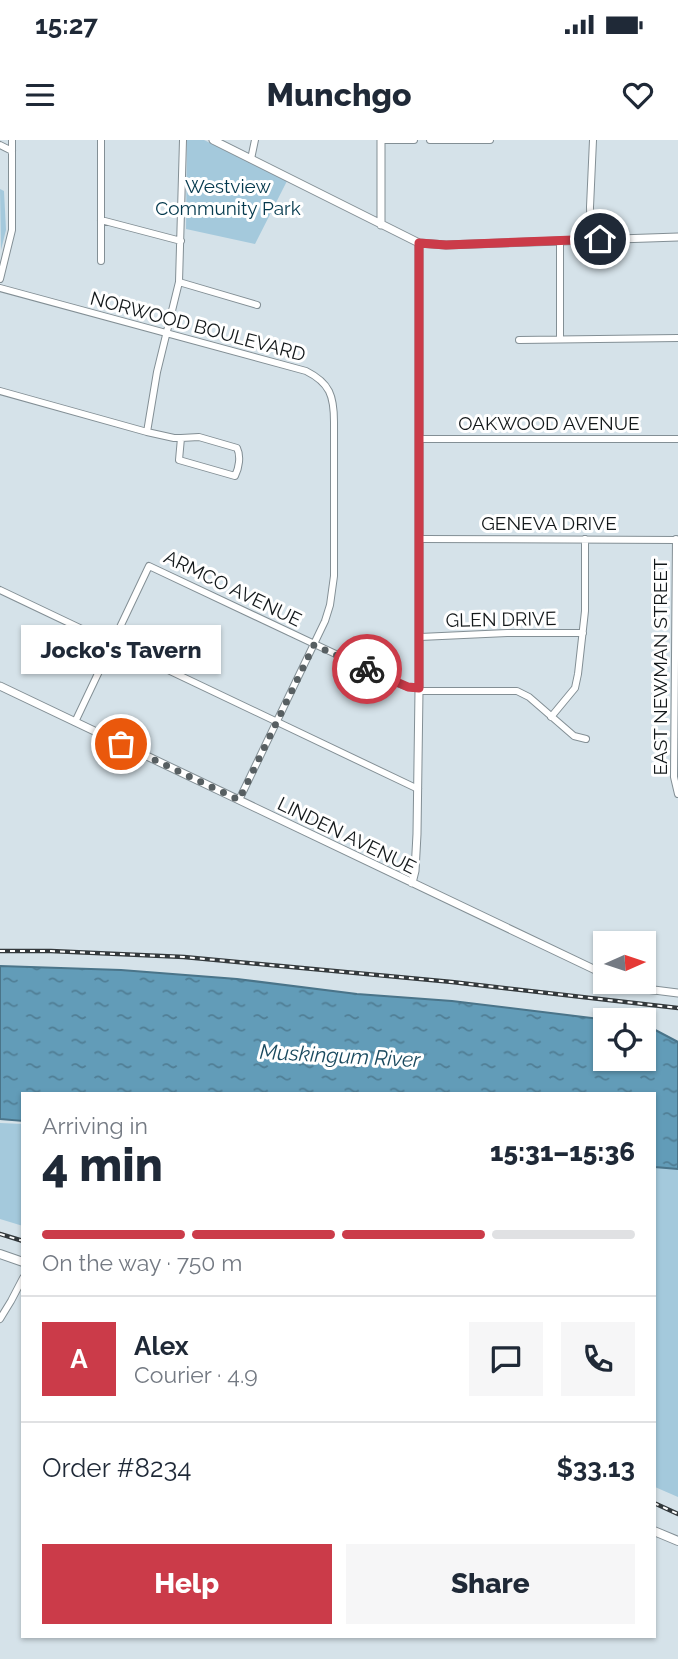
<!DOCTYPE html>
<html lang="en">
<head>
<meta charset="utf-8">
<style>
  body { margin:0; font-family:Raleway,sans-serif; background:#f6f6f7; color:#1f2937; height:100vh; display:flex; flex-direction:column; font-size:26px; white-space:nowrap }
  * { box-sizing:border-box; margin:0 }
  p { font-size:23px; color:#747a83 }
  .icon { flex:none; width:38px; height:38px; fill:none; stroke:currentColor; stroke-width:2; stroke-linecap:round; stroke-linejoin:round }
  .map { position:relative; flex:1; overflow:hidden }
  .panel { position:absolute; left:21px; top:952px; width:635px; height:546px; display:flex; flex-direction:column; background:#fff; border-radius:0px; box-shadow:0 2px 5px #0004 }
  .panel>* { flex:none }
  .needle { width:46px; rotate:87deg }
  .tools { position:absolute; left:593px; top:791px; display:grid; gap:14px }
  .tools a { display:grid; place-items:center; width:63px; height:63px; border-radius:0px; background:#fff; box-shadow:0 2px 5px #0004; font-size:35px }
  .pin { position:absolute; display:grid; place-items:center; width:60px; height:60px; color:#fff; margin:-30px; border:4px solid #fff; border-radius:50%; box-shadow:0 2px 7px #0007 }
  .courier { position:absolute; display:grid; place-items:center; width:70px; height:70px; margin:-35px; border:5px solid #cb3b49; border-radius:50%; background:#fff; color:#222; box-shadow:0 2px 9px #0007 }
  .bubble { position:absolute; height:49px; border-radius:0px; background:#fff; box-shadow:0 2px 5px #0004; font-size:23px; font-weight:800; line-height:49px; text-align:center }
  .overview em { font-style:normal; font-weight:800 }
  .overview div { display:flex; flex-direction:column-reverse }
  .overview { display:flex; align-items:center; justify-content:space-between; height:119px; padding:0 21px }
  h1 { font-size:46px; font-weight:800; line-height:52px }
  .bar { display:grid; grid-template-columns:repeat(4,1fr); gap:10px 7px; align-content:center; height:84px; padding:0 21px }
  .bar i { height:9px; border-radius:5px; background:#e0e1e3 }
  .bar .on { background:#cb3b49 }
  .bar p { grid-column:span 4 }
  .line { display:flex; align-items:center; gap:18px; padding:0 21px; border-top:2px solid #e0e1e3 }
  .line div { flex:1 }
  .round { display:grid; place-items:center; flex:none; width:74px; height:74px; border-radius:0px; background:#f6f6f7 }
  .primary-button { display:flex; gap:14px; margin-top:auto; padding:14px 21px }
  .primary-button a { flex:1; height:80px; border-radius:0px; background:#cb3b49; color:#fff; font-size:28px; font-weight:800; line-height:80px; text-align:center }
  .primary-button a+a { background:#f6f6f7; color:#1f2937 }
  .status { display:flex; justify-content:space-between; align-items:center; height:49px; padding:0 35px; background:#fff; direction:ltr }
  .status svg { height:19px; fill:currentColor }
  header { display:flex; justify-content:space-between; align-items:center; height:91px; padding:0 21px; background:#fff; font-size:32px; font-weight:800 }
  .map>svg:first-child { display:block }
</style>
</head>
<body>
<div class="status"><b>15:27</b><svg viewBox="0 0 49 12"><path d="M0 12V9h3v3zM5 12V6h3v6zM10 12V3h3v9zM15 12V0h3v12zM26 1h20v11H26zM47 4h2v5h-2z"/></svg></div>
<header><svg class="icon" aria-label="menu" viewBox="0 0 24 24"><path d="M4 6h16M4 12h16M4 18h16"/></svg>Munchgo<svg class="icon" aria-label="heart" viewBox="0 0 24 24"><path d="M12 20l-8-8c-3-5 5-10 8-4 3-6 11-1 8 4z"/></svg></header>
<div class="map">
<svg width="678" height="1519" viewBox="0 0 678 1519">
  <defs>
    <pattern id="water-ripples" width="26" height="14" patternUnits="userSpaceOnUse" patternTransform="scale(1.75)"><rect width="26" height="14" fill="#629cb8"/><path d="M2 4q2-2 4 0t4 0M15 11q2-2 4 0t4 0" fill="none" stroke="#507e95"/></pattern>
  </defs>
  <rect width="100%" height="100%" fill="#d5e2e9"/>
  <path fill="#a4c9dc" d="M187 0H204L287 41 255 104 186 89Z
    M0 49 4 51 6 90 1 110Z
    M0 983 23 984V1086L0 1079Z
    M655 1027 678 1029V1357L655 1347Z"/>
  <path fill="url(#water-ripples)" stroke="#4a7489" stroke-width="2" d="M0 826 121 830 237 839 357 854 452 861 608 880H606V919H644V885H646L678 902V1029L655 1027 654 954H23V981L0 979Z"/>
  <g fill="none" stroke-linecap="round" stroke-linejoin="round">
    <defs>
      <path id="minor" d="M381 0H414
        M430 0H490
        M0 5 12 11
        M251 19 255 0
        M101 80 181 101
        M591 100 590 67 593 0
        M560 101V199
        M101 121V0
        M0 139 12 90V0
        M179 142 257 165
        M0 148 306 231C330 243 334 256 334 282V436L330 465 325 481 239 660
        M519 200 678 198
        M0 251 147 292 174 298H181L179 320 235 336C239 328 241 316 237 308L199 297 181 298
        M147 292 157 232 179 142 183 0
        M419 299H678
        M420 399 678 400
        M676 399 674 637 678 654
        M0 450 418 649
        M420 497 507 493H583
        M419 551H517L529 557 574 596 586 599
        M551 577 575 548 578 534 585 471V399
        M75 582 149 426 395 542 408 547 419 548
        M0 1179 11 1161 23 1138"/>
      <path id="tertiary" d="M213 0 419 103 446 105 678 97
        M381 85V0
        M0 546 606 835
        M412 743 415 731 417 694 419 551V103
        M619 842 638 848 678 853"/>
      <path id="secondary" d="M0 1114 23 1122
        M654 1391 678 1401"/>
    </defs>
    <use href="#minor" stroke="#838f95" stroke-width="8"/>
    <use href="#tertiary" stroke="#838f95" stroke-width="9"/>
    <use href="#secondary" stroke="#838f95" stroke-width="10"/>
    <use href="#minor" stroke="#fff" stroke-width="6"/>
    <use href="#tertiary" stroke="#fff" stroke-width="7"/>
    <use href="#secondary" stroke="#fff" stroke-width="8"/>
    <defs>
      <path id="rail" d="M0 811H51L184 817 452 842 678 868
        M0 1094 23 1101
        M654 1363 678 1374"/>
    </defs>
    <use href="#rail" stroke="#33393c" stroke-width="4.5"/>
    <use href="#rail" stroke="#fff" stroke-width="2" stroke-dasharray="5" stroke-linecap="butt"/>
  </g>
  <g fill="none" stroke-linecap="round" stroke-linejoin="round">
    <path stroke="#575f62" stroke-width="7" stroke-dasharray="0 12.6" d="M121 604 239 660 314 505 367 529"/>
    <path stroke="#cb3b49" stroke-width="9" d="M367 529 408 547 419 548V103L446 105 600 99"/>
  </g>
  <g text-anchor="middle" stroke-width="6" stroke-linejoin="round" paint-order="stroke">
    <g font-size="19" fill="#04394d" stroke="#fff">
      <text x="228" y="53">Westview<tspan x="228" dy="22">Community Park</tspan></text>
    </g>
    <g font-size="19" fill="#13181a" stroke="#fff">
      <text transform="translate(198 186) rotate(15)" y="7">NORWOOD BOULEVARD</text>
      <text x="549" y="290">OAKWOOD AVENUE</text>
      <text x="549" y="390">GENEVA DRIVE</text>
      <text transform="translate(233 448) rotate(26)" y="7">ARMCO AVENUE</text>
      <text transform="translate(501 479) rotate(-1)" y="7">GLEN DRIVE</text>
      <text transform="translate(660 527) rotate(-90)" y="7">EAST NEWMAN STREET</text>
      <text transform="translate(347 695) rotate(26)" y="7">LINDEN AVENUE</text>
    </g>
    <g font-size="21" font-style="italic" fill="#1a4a5f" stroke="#fff">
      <text transform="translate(340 916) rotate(3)" y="7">Muskingum River</text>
    </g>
  </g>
</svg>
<div class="tools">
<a><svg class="needle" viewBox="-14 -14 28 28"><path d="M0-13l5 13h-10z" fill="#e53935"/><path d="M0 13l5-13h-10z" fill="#747a83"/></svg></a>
<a><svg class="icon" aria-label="locate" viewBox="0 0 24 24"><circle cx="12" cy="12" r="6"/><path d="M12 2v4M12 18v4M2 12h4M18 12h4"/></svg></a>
</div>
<div class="pin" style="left:121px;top:604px;background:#ea580c"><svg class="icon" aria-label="bag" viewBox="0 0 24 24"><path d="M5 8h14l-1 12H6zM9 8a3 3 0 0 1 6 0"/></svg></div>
<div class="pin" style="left:600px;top:99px;background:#1f2937"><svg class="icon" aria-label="home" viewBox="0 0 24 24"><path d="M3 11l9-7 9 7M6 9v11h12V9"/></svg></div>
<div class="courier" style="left:367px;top:529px"><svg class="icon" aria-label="bike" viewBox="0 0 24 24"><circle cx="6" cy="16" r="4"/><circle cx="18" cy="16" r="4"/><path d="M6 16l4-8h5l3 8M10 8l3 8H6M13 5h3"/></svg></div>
<div class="bubble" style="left:21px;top:485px;width:200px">Jocko's Tavern</div>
<section class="panel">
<div class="overview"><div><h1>4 min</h1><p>Arriving in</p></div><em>15:31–15:36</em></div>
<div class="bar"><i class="on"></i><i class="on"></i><i class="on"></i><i></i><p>On the way · 750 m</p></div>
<div class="line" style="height:126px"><b class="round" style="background:#cb3b49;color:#fff">A</b><div><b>Alex</b><p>Courier · 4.9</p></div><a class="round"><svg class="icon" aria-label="chat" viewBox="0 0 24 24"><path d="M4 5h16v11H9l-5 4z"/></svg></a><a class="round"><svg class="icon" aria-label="phone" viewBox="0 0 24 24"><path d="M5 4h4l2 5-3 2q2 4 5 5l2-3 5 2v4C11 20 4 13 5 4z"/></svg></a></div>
<div class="line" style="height:91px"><div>Order #8234</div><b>$33.13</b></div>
<div class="primary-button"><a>Help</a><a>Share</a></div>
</section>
</div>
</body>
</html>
